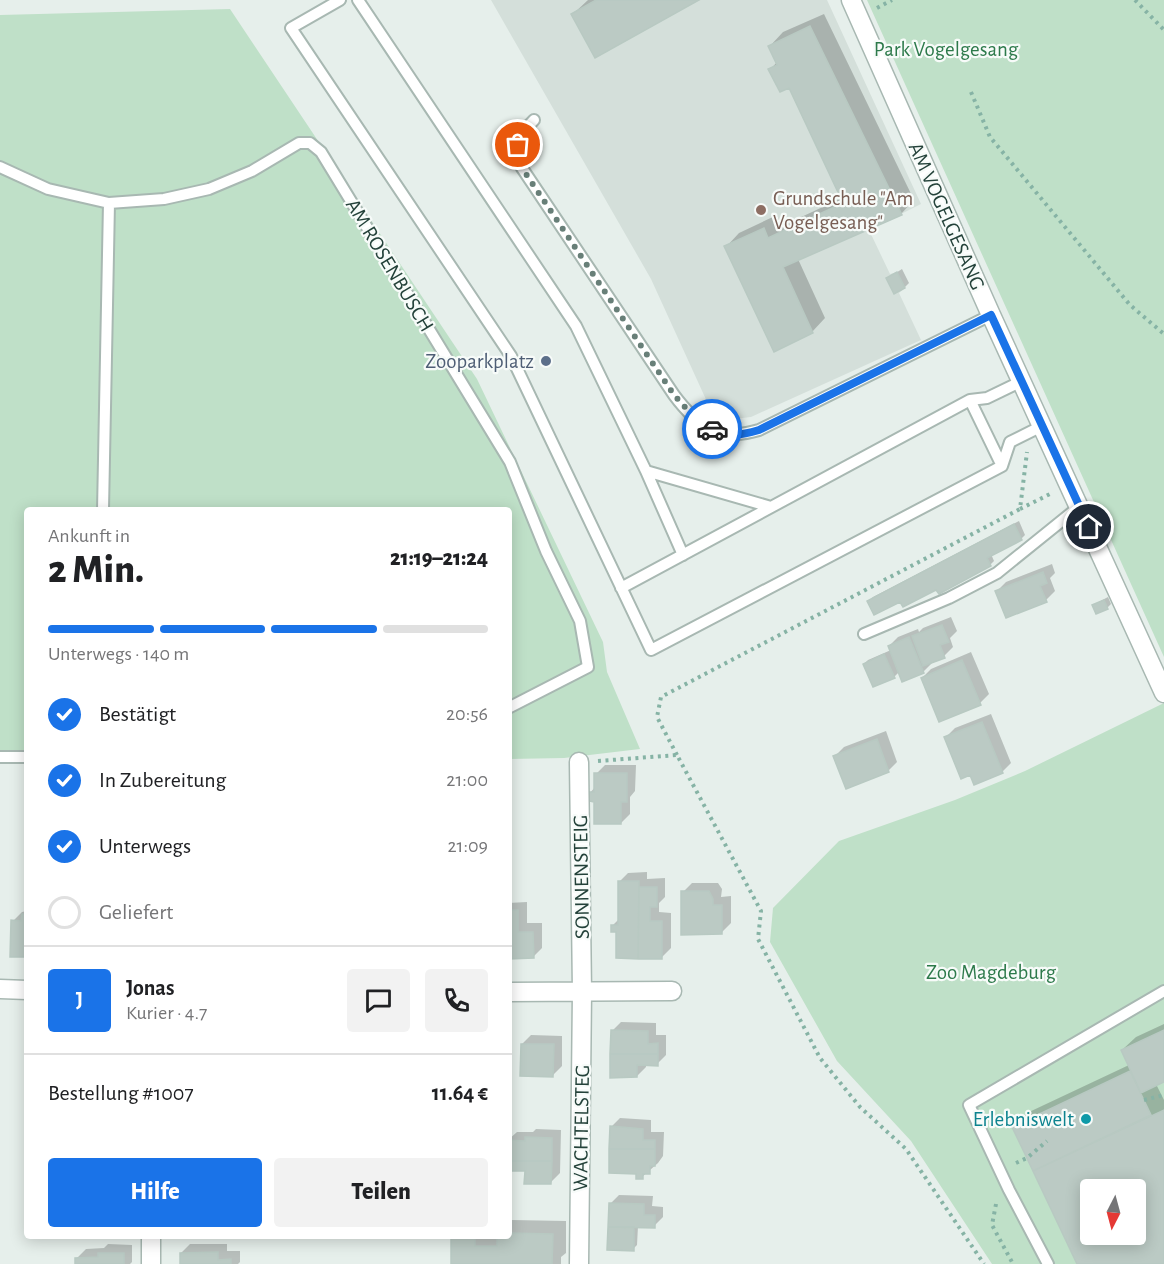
<!DOCTYPE html>
<html lang="de">
<head>
<meta charset="utf-8">
<style>
  body { margin:0; font-family:"Alegreya Sans",sans-serif; background:#f2f2f2; color:#202124; height:100vh; display:flex; flex-direction:column; font-size:22px; white-space:nowrap }
  * { box-sizing:border-box; margin:0 }
  p { font-size:20px; color:#757577 }
  .icon { flex:none; width:33px; height:33px; fill:none; stroke:currentColor; stroke-width:2; stroke-linecap:round; stroke-linejoin:round }
  .map { position:relative; flex:1; overflow:hidden }
  .drawer { position:absolute; left:24px; top:507px; width:488px; height:732px; display:flex; flex-direction:column; background:#fff; border-radius:6px; box-shadow:0 3px 15px #0003 }
  .drawer>* { flex:none }
  .needle { width:39px; rotate:186deg }
  .buttons { position:absolute; left:1080px; top:1179px; display:grid; gap:12px }
  .buttons a { display:grid; place-items:center; width:66px; height:66px; border-radius:6px; background:#fff; box-shadow:0 3px 15px #0003; font-size:30px }
  .pin { position:absolute; display:grid; place-items:center; width:51px; height:51px; color:#fff; margin:-26px; border:3px solid #fff; border-radius:50%; box-shadow:0 2px 6px #0007 }
  .courier { position:absolute; display:grid; place-items:center; width:60px; height:60px; margin:-30px; border:4px solid #1a73e8; border-radius:50%; background:#fff; color:#222; box-shadow:0 2px 8px #0007 }
  .head em { font-style:normal; font-weight:800 }
  .head div { display:flex; flex-direction:column-reverse }
  .head { display:flex; align-items:center; justify-content:space-between; height:102px; padding:0 24px }
  h1 { font-size:39px; font-weight:800; line-height:45px }
  .bar { display:grid; grid-template-columns:repeat(4,1fr); gap:9px 6px; align-content:center; height:72px; padding:0 24px }
  .bar i { height:8px; border-radius:4px; background:#e0e0e0 }
  .bar .on { background:#1a73e8 }
  .bar p { grid-column:span 4 }
  .line { display:flex; align-items:center; gap:15px; padding:0 24px; border-top:2px solid #e0e0e0 }
  .line div { flex:1 }
  .round { display:grid; place-items:center; flex:none; width:63px; height:63px; border-radius:6px; background:#f2f2f2 }
  ol { padding:0 24px; list-style:none }
  li { display:flex; align-items:center; gap:18px; height:66px }
  li p { margin-inline-start:auto }
  li .icon { padding:6px; border-radius:50%; background:#1a73e8; color:#fff; stroke-width:4 }
  li:last-child { color:#757577 }
  li i { width:33px; height:33px; border:3px solid #e0e0e0; border-radius:50% }
  .action { display:flex; gap:12px; margin-top:auto; padding:12px 24px }
  .action a { flex:1; height:69px; border-radius:6px; background:#1a73e8; color:#fff; font-size:24px; font-weight:800; line-height:69px; text-align:center }
  .action a+a { background:#f2f2f2; color:#202124 }
  .map>svg:first-child { display:block }
</style>
</head>
<body>
<div class="map">
<svg width="1164" height="1264" viewBox="0 0 1164 1264">
  <rect width="100%" height="100%" fill="#e6efeb"/>
  <path fill="#d4dfda" d="M491 0H827L921 204 869 230 890 274 897 272 905 288 899 293 921 340 751 417 725 420 714 417 651 279Z"/>
  <path fill="#bfe0c8" fill-rule="evenodd" d="M867 0H1164V657Z
    M230 9 477 379 603 642 607 672 640 749 564 758 509 759 508 510H27V761H0V15Z
    M1164 703V1264H992L911 1141 837 1061 770 942 773 908 839 841 955 800 1025 771ZM1090 1190H1136V1234H1090Z"/>
  <path fill="#0003" fill-rule="evenodd" d="M588 0H693L573 14Z
    M824 14 914 200 901 214 798 259 825 318 812 332 726 247 739 233 777 215 782 226 842 198 790 86 770 70 777 62 770 46 783 32Z
    M902 269 909 283 905 287 888 278Z
    M1019 521 1025 535 1021 539 991 554 994 561 990 565 936 588 901 600 869 601 873 597Z
    M1052 564 1055 573 1050 578 1055 591 1046 600 997 591 1006 582Z
    M1108 597 1111 604 1107 608 1093 605Z
    M951 617 957 631 950 638 953 647 944 656 932 663 923 672 900 671 894 677 864 664 868 660 891 650 889 646 898 637 918 629 919 632 923 628Z
    M971 652 989 694 980 703 922 678 931 669Z
    M991 714 1011 763 1002 772 946 737 955 728Z
    M886 731 897 762 888 771 835 756 844 747Z
    M605 765H636L635 791 630 797V814L621 823 595 800 590 793 595 787 596 774Z
    M647 872V879L665 878V897L659 903V912L671 913V948L662 957H618V931L612 926 619 919V882L628 873Z
    M692 883H718L722 889 721 897 731 896V923L722 932 683 892Z
    M527 902V923H542V948L533 957H508V903Z
    M27 911V956L13 921 22 912Z
    M621 1022 656 1023V1035H666V1055L657 1064H646V1067L637 1076 612 1031Z
    M1164 1024V1080L1156 1084 1164 1100V1264H1078L1014 1127 1027 1113 1129 1065 1122 1050 1136 1037ZM1090 1190H1136V1234H1090Z
    M531 1035 562 1036V1066L553 1075 522 1044Z
    M620 1118 651 1120V1132H664L663 1156 658 1163 642 1177 611 1127Z
    M536 1129 561 1130 560 1173 551 1182 526 1169 508 1140 517 1132H533Z
    M619 1195 653 1196 652 1206 663 1207V1217L654 1226H638L637 1245 633 1249 610 1204Z
    M512 1220 566 1221V1253L561 1257V1264H453V1236H508V1224Z
    M108 1244 132 1245V1262L130 1264H76L77 1258 86 1249 104 1248Z
    M190 1244H227V1251H240V1262L238 1264H182L181 1253Z"/>
  <path fill="#bbcac4" stroke="#b8c9c2" stroke-width="1.5" fill-rule="evenodd" d="M596 0H699L595 58 571 14Z
    M810 26 902 215 783 267 813 333 774 352 724 246 764 228 768 238 843 203 789 88 780 92 768 69 777 65 768 46Z
    M897 272 905 288 894 294 886 278Z
    M1014 524 1022 540 987 558 991 566 939 594 936 590 903 607 900 602 874 615 867 601Z
    M1043 572 1047 583 1040 586 1047 602 1006 618 995 591Z
    M1104 600 1108 609 1096 614 1092 605Z
    M942 625 949 642 940 645 945 658 923 666 912 636Z
    M909 637 924 673 902 682 888 646Z
    M884 654 895 678 873 687 863 664Z
    M962 660 981 705 939 722 921 678Z
    M982 722 1003 773 974 785 970 775 961 779 944 737Z
    M877 739 889 772 846 789 833 756Z
    M594 773H627V802H621V824H594V802L589 801V792H594Z
    M618 881H639L638 959 616 958V932H611V925H618Z
    M639 887H657V907H650V921H662V959H638Z
    M681 891H709L713 899V905H722V934L681 935Z
    M508 910H518V932H533L534 958 509 959Z
    M22 914H27V957H10L11 920 21 921Z
    M611 1030 648 1031V1044L658 1043V1054H610Z
    M1164 1030V1082L1141 1093 1121 1050Z
    M521 1044H554L553 1077 520 1076Z
    M610 1054H658V1066L637 1065V1077L610 1078Z
    M1130 1071 1151 1115 1033 1171 1012 1127Z
    M1164 1110V1264H1077L1033 1171ZM1090 1190H1136V1234H1090Z
    M610 1126 643 1129V1140H655V1149H609Z
    M525 1137 552 1138V1161H508V1140L525 1141Z
    M609 1149H655V1166H650V1174H643V1179H636V1174L609 1173Z
    M508 1161H552L551 1184H524L525 1171H508Z
    M609 1203 644 1204V1215H655V1228L608 1227Z
    M608 1227H634V1251L607 1250Z
    M508 1233 553 1234 552 1264H451V1236H475V1246H497V1236H508Z
    M218 1252V1260L231 1259V1264H180V1253Z
    M98 1253H124V1264H75V1258L98 1257Z"/>
  <g fill="none" stroke-linecap="round" stroke-linejoin="round">
    <defs>
      <path id="service" d="M340 0 291 28 511 356 651 650 1002 466 1010 442 1042 426
        M358 0 576 326 646 471 683 555
        M534 120C519 135 511 146 522 168L674 395C697 426 720 442 759 430L991 315
        M0 167 48 189 109 203 103 510
        M109 203 164 199 209 189 252 171 299 143H310L321 152 510 462 546 551 580 621 588 667 508 708
        M970 400 1002 466
        M646 471 771 507
        M621 588 970 400 987 398 1022 381
        M864 634 949 598 997 573 1080 506
        M0 757H27
        M1048 1264 1009 1190 969 1105 1164 991"/>
      <path id="minor" d="M851 0 991 315 1164 693
        M0 989 27 990
        M508 992 672 991
        M151 1236V1264
        M579 1264 582 992 579 762"/>
    </defs>
    <use href="#service" stroke="#a8b8b2" stroke-width="14"/>
    <use href="#minor" stroke="#a8b8b2" stroke-width="21"/>
    <path stroke="#86b3a5" stroke-width="4" stroke-dasharray="3 4.5" stroke-linecap="butt" d="M1135 0 1164 30
      M877 8 892 0
      M971 92 990 137 1130 305 1164 334
      M1020 509 1050 494
      M677 755 657 717 661 697 1020 509 1027 452
      M598 761 677 755 761 911 758 939 820 1058 860 1107 906 1149 984 1264
      M1144 1100 1164 1095
      M1016 1163 1027 1158 1047 1141
      M996 1204 992 1225 1013 1264"/>
    <use href="#service" stroke="#fff" stroke-width="10"/>
    <use href="#minor" stroke="#fff" stroke-width="18"/>
  </g>
  <g fill="none" stroke-linecap="round" stroke-linejoin="round">
    <path stroke="#687f78" stroke-width="6" stroke-dasharray="0 10.8" d="M518 145 517 156 522 168 674 395 692 415 712 429"/>
    <path stroke="#1a73e8" stroke-width="8" d="M712 429C728 438 742 435 759 430L991 315 1089 527"/>
  </g>
  <circle fill="#8d6e63" stroke="#f7fbf9" stroke-width="2" cx="761" cy="210" r="6"/>
  <circle fill="#5c6f8a" stroke="#f7fbf9" stroke-width="2" cx="546" cy="361" r="6"/>
  <circle fill="#0f9aa8" stroke="#f7fbf9" stroke-width="2" cx="1086" cy="1119" r="6"/>
  <g text-anchor="middle" stroke-width="4.5" stroke-linejoin="round" paint-order="stroke">
    <g font-size="21" fill="#2d7a4b" stroke="#f7fbf9">
      <text x="946" y="56">Park Vogelgesang</text>
      <text x="991" y="979">Zoo Magdeburg</text>
    </g>
    <g font-size="21" fill="#785e54" stroke="#f7fbf9" text-anchor="start">
      <text x="773" y="205">Grundschule "Am<tspan x="773" dy="24">Vogelgesang"</tspan></text>
    </g>
    <g font-size="21" fill="#24423a" stroke="#f7fbf9">
      <text transform="translate(947 216) rotate(66)" y="7">AM VOGELGESANG</text>
      <text transform="translate(390 265) rotate(59)" y="7">AM ROSENBUSCH</text>
      <text transform="translate(581 877) rotate(-91)" y="7">SONNENSTEIG</text>
      <text transform="translate(581 1128) rotate(-89)" y="7">WACHTELSTEG</text>
    </g>
    <g font-size="21" fill="#4e5e75" stroke="#f7fbf9" text-anchor="end">
      <text x="534" y="368">Zooparkplatz</text>
    </g>
    <g font-size="21" fill="#0d838f" stroke="#f7fbf9" text-anchor="end">
      <text x="1074" y="1126">Erlebniswelt</text>
    </g>
  </g>
</svg>
<div class="buttons">
<a><svg class="needle" viewBox="-14 -14 28 28"><path d="M0-13l5 13h-10z" fill="#e53935"/><path d="M0 13l5-13h-10z" fill="#757577"/></svg></a>
</div>
<div class="pin" style="left:518px;top:145px;background:#ea580c"><svg class="icon" aria-label="bag" viewBox="0 0 24 24"><path d="M5 8h14l-1 12H6zM9 8a3 3 0 0 1 6 0"/></svg></div>
<div class="pin" style="left:1089px;top:527px;background:#1f2937"><svg class="icon" aria-label="home" viewBox="0 0 24 24"><path d="M3 11l9-7 9 7M6 9v11h12V9"/></svg></div>
<div class="courier" style="left:712px;top:429px"><svg class="icon" aria-label="car" viewBox="0 0 24 24"><path d="M5 17H2v-5l4-1 3-4h7l3 4 3 1v5h-3M9 17h6M6 11h13"/><circle cx="7" cy="17" r="2"/><circle cx="17" cy="17" r="2"/></svg></div>
<section class="drawer">
<div class="head"><div><h1>2 Min.</h1><p>Ankunft in</p></div><em>21:19–21:24</em></div>
<div class="bar"><i class="on"></i><i class="on"></i><i class="on"></i><i></i><p>Unterwegs · 140 m</p></div>
<ol>
<li><svg class="icon" aria-label="check" viewBox="0 0 24 24"><path d="M5 12l5 5 9-10"/></svg>Bestätigt<p>20:56</p></li>
<li><svg class="icon" aria-label="check" viewBox="0 0 24 24"><path d="M5 12l5 5 9-10"/></svg>In Zubereitung<p>21:00</p></li>
<li><svg class="icon" aria-label="check" viewBox="0 0 24 24"><path d="M5 12l5 5 9-10"/></svg>Unterwegs<p>21:09</p></li>
<li><i></i>Geliefert</li>
</ol>
<div class="line" style="height:108px"><b class="round" style="background:#1a73e8;color:#fff">J</b><div><b>Jonas</b><p>Kurier · 4.7</p></div><a class="round"><svg class="icon" aria-label="chat" viewBox="0 0 24 24"><path d="M4 5h16v11H9l-5 4z"/></svg></a><a class="round"><svg class="icon" aria-label="phone" viewBox="0 0 24 24"><path d="M5 4h4l2 5-3 2q2 4 5 5l2-3 5 2v4C11 20 4 13 5 4z"/></svg></a></div>
<div class="line" style="height:78px"><div>Bestellung #1007</div><b>11.64 €</b></div>
<div class="action"><a>Hilfe</a><a>Teilen</a></div>
</section>
</div>
</body>
</html>
